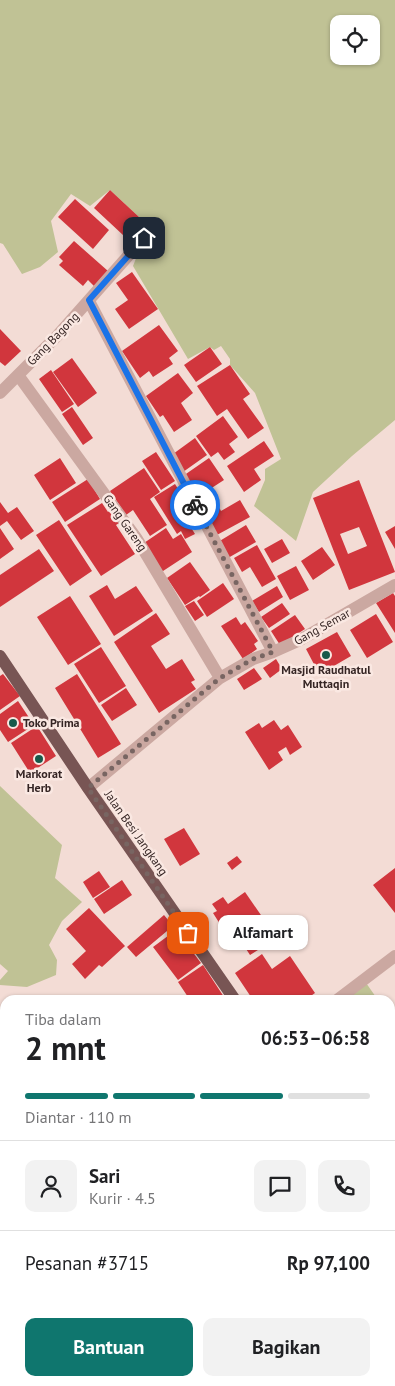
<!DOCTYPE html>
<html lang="id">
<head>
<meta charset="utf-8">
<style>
  body { margin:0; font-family:"PT Sans",sans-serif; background:#f2f2f2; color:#202124; height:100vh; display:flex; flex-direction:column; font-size:19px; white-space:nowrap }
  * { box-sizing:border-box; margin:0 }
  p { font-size:16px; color:#757577 }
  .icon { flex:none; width:28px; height:28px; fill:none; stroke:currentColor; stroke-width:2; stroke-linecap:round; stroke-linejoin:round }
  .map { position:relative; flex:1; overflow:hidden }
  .sheet { position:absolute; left:0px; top:995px; width:395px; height:391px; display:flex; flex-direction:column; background:#fff; border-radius:15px 15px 0 0; box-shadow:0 1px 4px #0004 }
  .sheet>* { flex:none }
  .fabs { position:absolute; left:330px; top:15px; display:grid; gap:10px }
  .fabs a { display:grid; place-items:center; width:50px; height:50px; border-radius:10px; background:#fff; box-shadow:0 1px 4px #0004; font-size:25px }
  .pin { position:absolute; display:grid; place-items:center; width:42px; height:42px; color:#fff; margin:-21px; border-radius:10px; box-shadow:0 2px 8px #0006 }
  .courier { position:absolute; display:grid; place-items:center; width:50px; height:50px; margin:-25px; border:4px solid #1a73e8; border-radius:50%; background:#fff; color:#222; box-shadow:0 1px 6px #0007 }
  .bubble { position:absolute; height:35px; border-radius:10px; background:#fff; box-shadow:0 1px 4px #0004; font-size:16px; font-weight:600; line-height:35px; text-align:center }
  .overview em { font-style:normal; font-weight:600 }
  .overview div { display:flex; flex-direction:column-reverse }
  .overview { display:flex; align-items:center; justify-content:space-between; height:85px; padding:0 25px }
  h1 { font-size:32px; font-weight:600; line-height:38px }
  .bar { display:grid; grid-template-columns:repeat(4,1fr); gap:8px 5px; align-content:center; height:60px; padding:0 25px }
  .bar i { height:6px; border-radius:4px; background:#e0e0e0 }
  .bar .current { background:#0f766e }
  .bar p { grid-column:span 4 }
  .line { display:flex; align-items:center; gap:12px; padding:0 25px; border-top:1px solid #e0e0e0 }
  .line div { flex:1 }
  .round { display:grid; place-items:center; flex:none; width:52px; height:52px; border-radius:10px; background:#f2f2f2 }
  .primary-button { display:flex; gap:10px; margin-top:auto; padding:10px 25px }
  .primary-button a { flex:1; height:58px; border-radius:10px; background:#0f766e; color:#fff; font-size:20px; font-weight:600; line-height:58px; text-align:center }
  .primary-button a+a { background:#f2f2f2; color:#202124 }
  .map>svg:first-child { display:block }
</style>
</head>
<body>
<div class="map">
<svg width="395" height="1386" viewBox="0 0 395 1386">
  <rect width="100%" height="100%" fill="#f3dcd5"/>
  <path fill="#c0c295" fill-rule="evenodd" d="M0 0H395V420L352 456 313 492 296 541 254 506 265 480V469L281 459 255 393 230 365V359L221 346 214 350 210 347 188 359 133 266 144 238 139 217 110 190 90 206 71 194 51 221 58 252 40 267 22 274 3 244 0 243ZM339 24H371V56H339Z
    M0 786 62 845 55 878 82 902 62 921 49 945 57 960 56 975 27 987 0 985V980L8 971 0 964Z
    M364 980 378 1000H337Z
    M390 1017 395 1024V1107L390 1100Z"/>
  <path fill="#d1363d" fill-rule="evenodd" d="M110 190 139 217 123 235 94 208Z
    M75 199 109 230 93 249 58 217Z
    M74 241 108 271 94 286 88 280 83 286 59 265 63 261 59 257Z
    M132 272 158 309 129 329 115 309 128 300 116 283Z
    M159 325 178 351 169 358 173 364 153 377 149 371 140 378 122 351Z
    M0 329 21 351 5 366 0 362Z
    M210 347 222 364 196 382 184 365Z
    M72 358 97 393 78 407 53 372Z
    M230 365 250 394 243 399 264 428 248 439 227 409 217 416 197 386Z
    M51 370 74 404 62 412 39 379Z
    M178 373 193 393 181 403 192 420 174 432 163 415 160 417 146 396Z
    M72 407 93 438 83 445 62 414Z
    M223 416 238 437 229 444 235 452 224 460 218 452 211 457 196 436Z
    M195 438 207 455 183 472 173 454Z
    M264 441 274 456 254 469 261 480 244 492 227 466Z
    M156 452 175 481 161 490 142 461Z
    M60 458 76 483 50 500 34 475Z
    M209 458 224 480 207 491 211 497 203 503 183 476Z
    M144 468 160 492 150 499 167 525 150 536 133 510 126 515 110 491Z
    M88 479 100 499 65 522 52 502Z
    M359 480 395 572 349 590 313 498ZM359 527 367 546 348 554 340 534Z
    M175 484 198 521 190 526 195 534 185 539 181 531 177 534 154 497Z
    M240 500 250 517 215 536 201 511 217 503 221 511Z
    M0 502 8 513 17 507 34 531 21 540 7 521 0 526Z
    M102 503 108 512 114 508 122 521 116 525 135 554 101 576 67 525Z
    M59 520 92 571 70 586 36 535Z
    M246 525 256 542 228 558 218 542Z
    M395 526V549L385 532Z
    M0 528 14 549 0 559Z
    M166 528 173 539 181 534 192 552 160 573 141 545Z
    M282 539 290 553 272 563 264 549Z
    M257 545 276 579 262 587 250 567 242 572 234 558Z
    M322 547 335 565 313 580 301 561Z
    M39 549 54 571 0 607V575Z
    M190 562 210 590 200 597 199 596 185 605 167 578Z
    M296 566 309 590 290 600 277 576Z
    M223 583 234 599 207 617 197 601Z
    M107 585 115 599 136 586 153 611 114 636 89 596Z
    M277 586 283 597 259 612 252 601Z
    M393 593 395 596V633L376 603Z
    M70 596 101 644 68 665 37 617Z
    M194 601 204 615 195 621 185 606Z
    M282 603 290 614 269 628 261 617Z
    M156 613 170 634 151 646 166 669 182 659 195 680 191 682 196 689 159 713 114 642Z
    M376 614 393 642 367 658 350 630Z
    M295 615 305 629 280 645 271 631Z
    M236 617 241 625 245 622 258 641 254 644 257 649 243 659 221 626Z
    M337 632 351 656 327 670 324 666 317 670 306 649Z
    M101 647 126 686 99 703 74 664Z
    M276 659 282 669 270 678 263 668Z
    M254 668 262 679 244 690 237 679Z
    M3 674 20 696 0 710V676Z
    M77 674 121 744 98 758 55 688Z
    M126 688 137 705 112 721 101 705Z
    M18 701 34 725 8 742 0 730V714Z
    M274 720 281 730 288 725 302 747 290 755 286 747 278 752 283 760 269 770 245 732 259 723 262 728Z
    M37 726 56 756 30 773 11 743Z
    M184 828 200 854 180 866 164 839Z
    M237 856 242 862 232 870 227 863Z
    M395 868V913L373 885Z
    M99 871 110 887 93 898 83 882Z
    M122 880 132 895 104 914 94 899Z
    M245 892 263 918 256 923 269 943 250 955 237 935 230 940 213 913 217 911 212 904 223 897 228 904Z
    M89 908 125 946 102 967 99 965 85 979 72 964 86 951 66 929Z
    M164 915 173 926 136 957 127 947Z
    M176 930 201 963 178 980 153 947Z
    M262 954 272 969 290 956 315 993 305 1000H253L235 973Z
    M203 965 226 1000H190L178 982Z
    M390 1099 395 1106V1156L390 1149Z
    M395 1177V1211L390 1204V1180Z
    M394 1282 395 1284V1333L390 1336V1284Z"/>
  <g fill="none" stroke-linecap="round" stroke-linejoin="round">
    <path stroke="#cba8a1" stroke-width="12" d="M89 301 273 652
      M18 375 137 539 220 678
      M0 393 57 336 144 238
      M88 788 220 678 253 659 273 652 300 640 395 585
      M337 1000 395 956
      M390 1277 395 1273
      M0 1293 5 1289
      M301 1386 308 1381"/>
    <path stroke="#785554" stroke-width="12" d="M0 656 88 788 235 1000
      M390 1223 395 1230"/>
  </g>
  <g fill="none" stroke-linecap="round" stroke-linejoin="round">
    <path stroke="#786562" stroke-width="5" stroke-dasharray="0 9" d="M188 933 88 788 220 678 253 659 273 652 195 505"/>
    <path stroke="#1a73e8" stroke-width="6" d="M144 238 89 300 195 505"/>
  </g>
  <g fill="#17594a" stroke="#fae8e2" stroke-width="2">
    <circle cx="326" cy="655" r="5"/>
    <circle cx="13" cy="723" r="5"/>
    <circle cx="39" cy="759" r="5"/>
  </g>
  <g text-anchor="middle" stroke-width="5" stroke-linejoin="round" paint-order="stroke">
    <g font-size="12" fill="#352524" stroke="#fae8e2">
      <text transform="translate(53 339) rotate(-46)" y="4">Gang Bagong</text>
      <text transform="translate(125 523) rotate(55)" y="4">Gang Gareng</text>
      <text transform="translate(322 627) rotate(-29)" y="4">Gang Semar</text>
      <text transform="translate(136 833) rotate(55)" y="4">Jalan Besi Jangkang</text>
    </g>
    <g font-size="12" font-weight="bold" fill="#352524" stroke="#fae8e2">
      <text x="326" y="674">Masjid Raudhatul<tspan x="326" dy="14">Muttaqin</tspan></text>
      <text x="23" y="727" text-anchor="start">Toko Prima</text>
      <text x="39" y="778">Markorat<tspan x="39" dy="14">Herb</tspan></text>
    </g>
  </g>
</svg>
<div class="fabs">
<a><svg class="icon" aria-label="locate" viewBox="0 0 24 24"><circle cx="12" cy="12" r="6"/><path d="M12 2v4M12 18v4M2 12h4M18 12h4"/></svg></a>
</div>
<div class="pin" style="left:188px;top:933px;background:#ea580c"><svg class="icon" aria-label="bag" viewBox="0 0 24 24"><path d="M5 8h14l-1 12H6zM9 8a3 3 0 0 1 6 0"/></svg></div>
<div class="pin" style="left:144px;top:238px;background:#1f2937"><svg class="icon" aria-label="home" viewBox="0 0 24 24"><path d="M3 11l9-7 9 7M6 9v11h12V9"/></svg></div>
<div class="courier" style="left:195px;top:505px"><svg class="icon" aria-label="bike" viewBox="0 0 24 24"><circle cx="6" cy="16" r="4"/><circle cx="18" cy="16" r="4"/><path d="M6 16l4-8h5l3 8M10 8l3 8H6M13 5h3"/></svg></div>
<div class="bubble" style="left:218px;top:915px;width:90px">Alfamart</div>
<section class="sheet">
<div class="overview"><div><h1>2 mnt</h1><p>Tiba dalam</p></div><em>06:53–06:58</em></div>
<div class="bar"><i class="current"></i><i class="current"></i><i class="current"></i><i></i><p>Diantar · 110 m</p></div>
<div class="line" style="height:90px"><a class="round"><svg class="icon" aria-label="person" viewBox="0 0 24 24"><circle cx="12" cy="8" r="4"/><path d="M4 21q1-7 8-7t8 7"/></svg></a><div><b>Sari</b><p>Kurir · 4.5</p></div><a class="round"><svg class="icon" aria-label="chat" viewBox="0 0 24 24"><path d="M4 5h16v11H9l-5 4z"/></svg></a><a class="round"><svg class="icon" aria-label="phone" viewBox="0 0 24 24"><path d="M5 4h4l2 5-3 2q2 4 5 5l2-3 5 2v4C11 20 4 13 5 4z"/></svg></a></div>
<div class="line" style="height:65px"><div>Pesanan #3715</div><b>Rp 97,100</b></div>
<div class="primary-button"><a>Bantuan</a><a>Bagikan</a></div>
</section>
</div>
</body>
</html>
